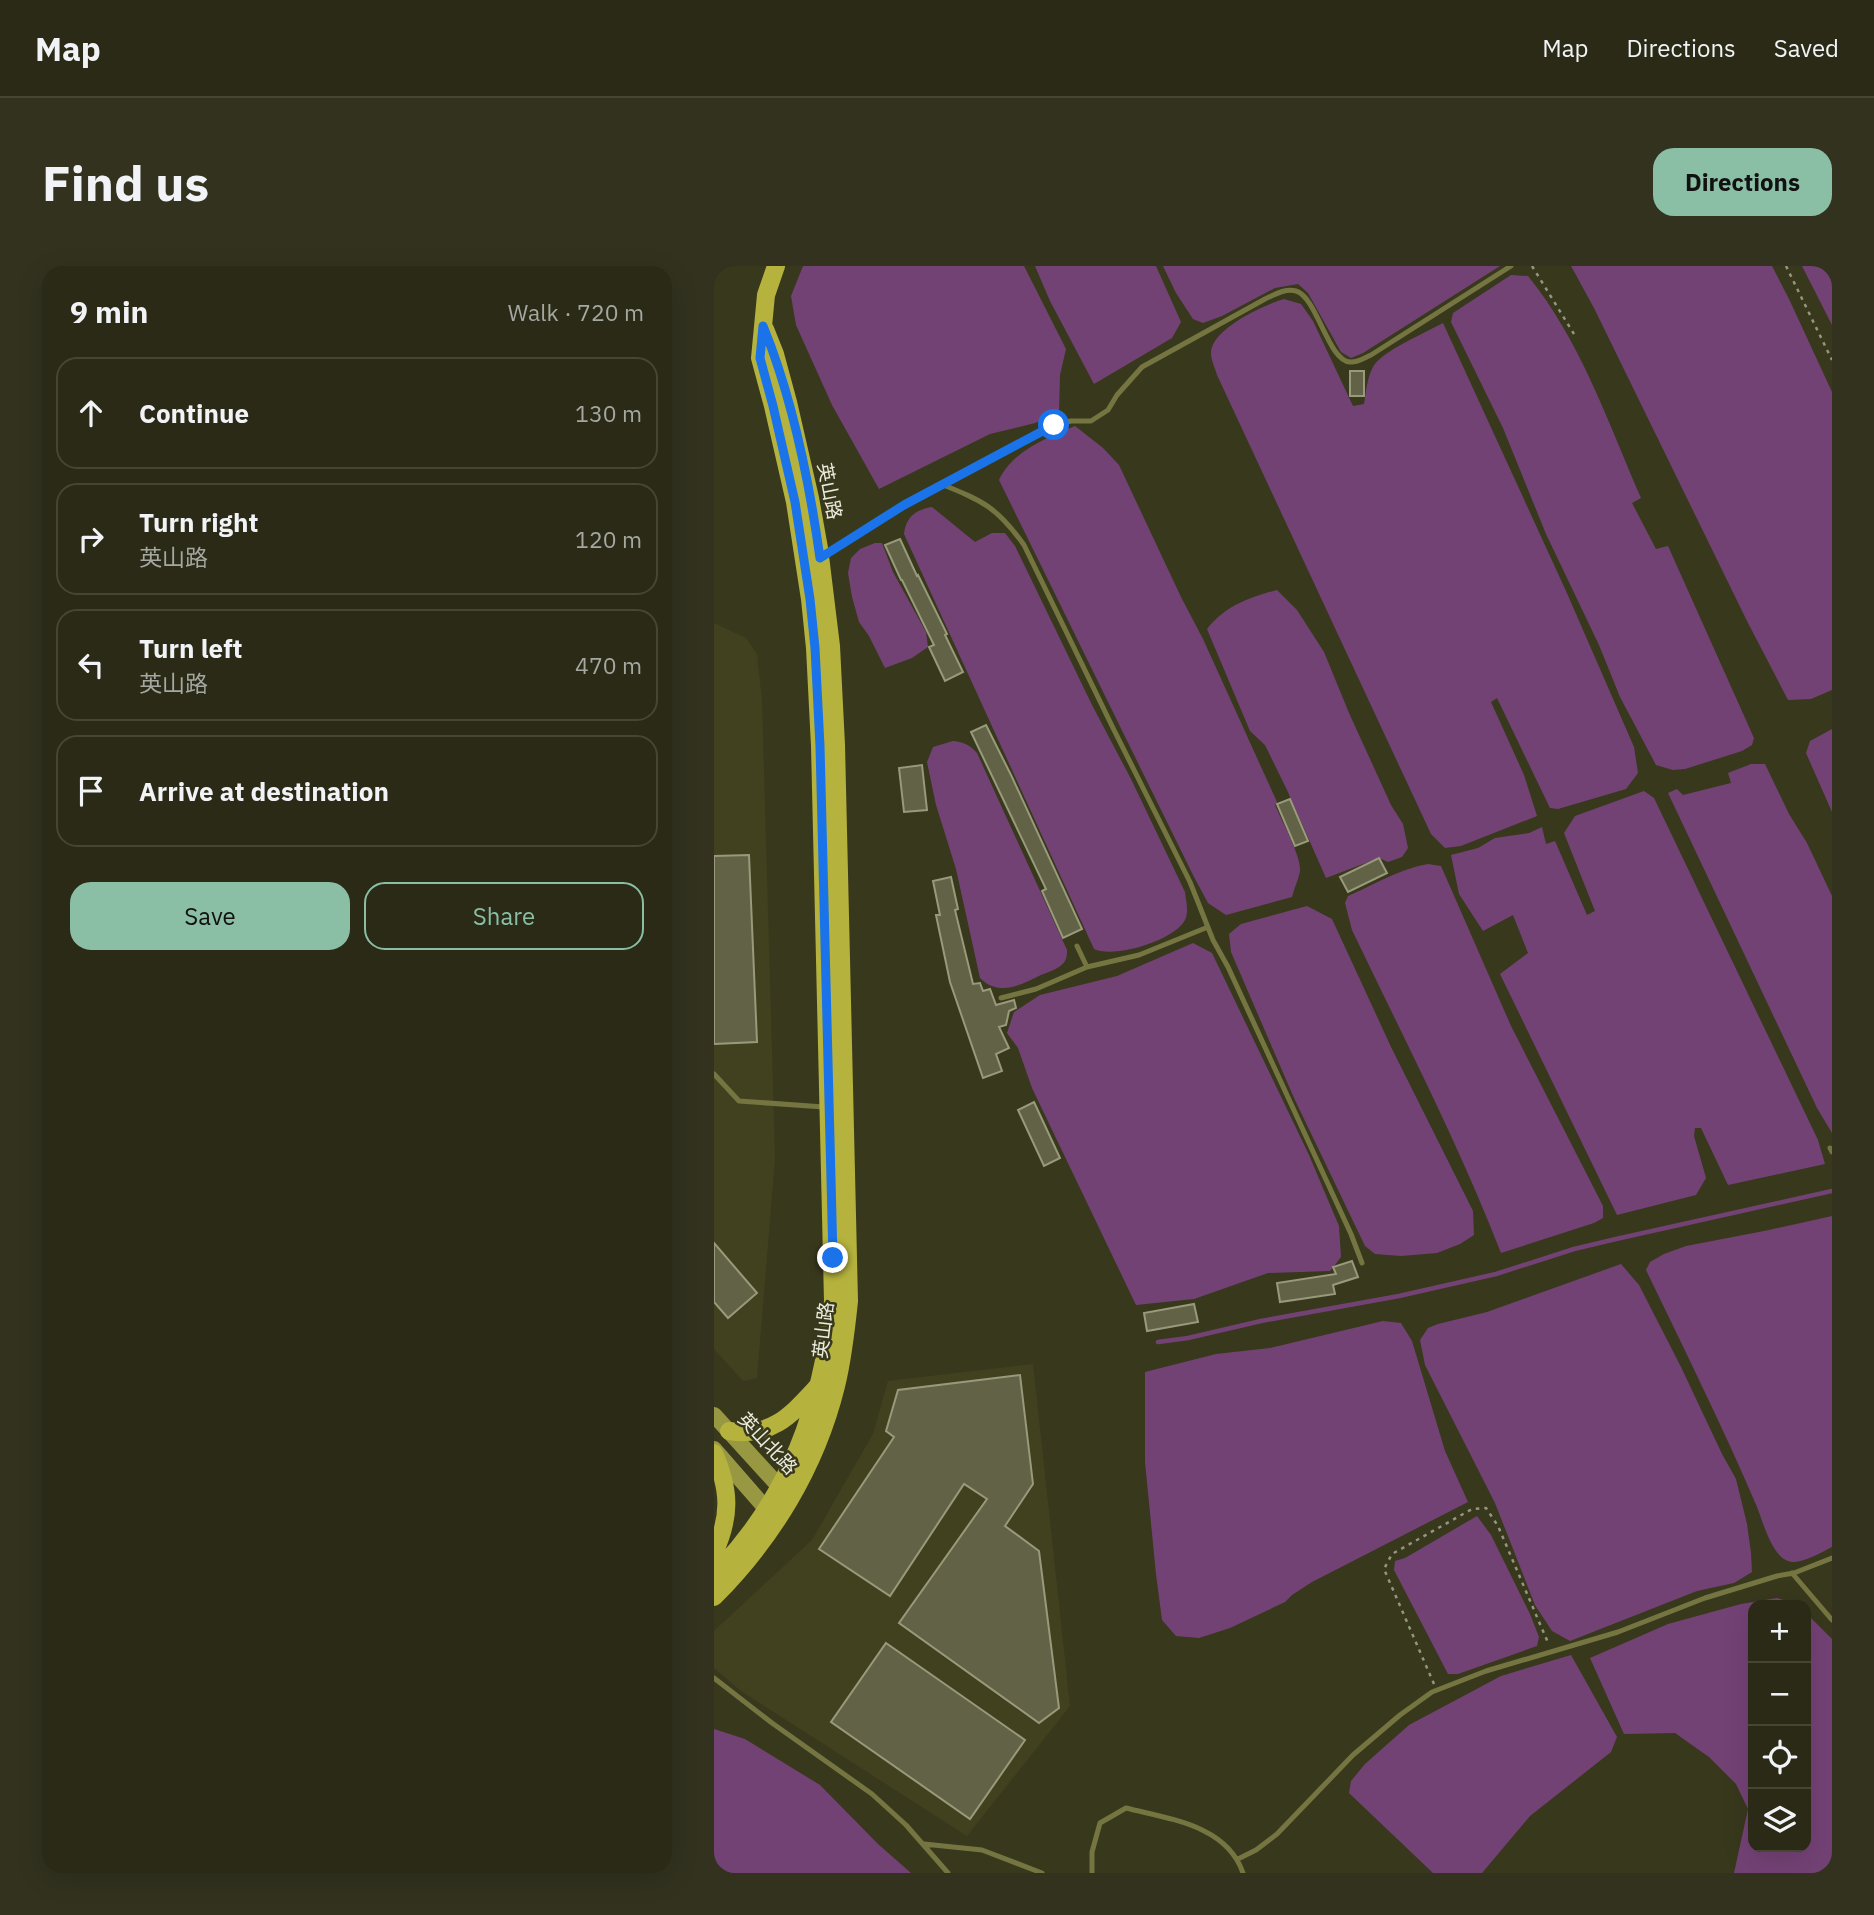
<!DOCTYPE html>
<meta charset="utf-8">
<style>
body{margin:0;font-family:"IBM Plex Sans","Noto Sans SC",sans-serif;background:#32321f;color:#f1f3f6}
.controls{position:absolute;right:21px;bottom:21px;display:grid;overflow:hidden;border-radius:14px;box-shadow:0 7px 28px #0002}
.controls button{width:63px;height:63px;display:grid;place-items:center;padding:0;border:0;border-bottom:2px solid #464635;background:#2a2a16;color:#f1f3f6;font:35px sans-serif}
.stop{position:absolute;width:21px;height:21px;margin:-16px;border:5px solid #1a73e8;border-radius:50%;background:#fff}
.stop.end{background:#1a73e8;border-color:#fff;box-shadow:0 2px 7px #0008}
.list{margin:0;padding:0;list-style:none}
h2{display:flex;justify-content:space-between;align-items:center;height:91px;margin:0;padding:0 28px;font-size:30px}
h2 small{font-size:23px;font-weight:400;color:#a5a7a1}
.list li{display:grid;grid-template-columns:46px 1fr auto;gap:21px;align-items:center;box-sizing:border-box;height:112px;margin:0 14px 14px;padding:0 14px;border:2px solid #464635;border-radius:21px}
.list b{display:block;font-size:26px;white-space:nowrap}
.list p{margin:0;font-size:23px;white-space:nowrap;color:#a5a7a1}
.list em{font-size:23px;font-style:normal;color:#a5a7a1}
.actions{display:flex;gap:14px;padding:21px 28px}
.actions a{flex:1;padding:16px 0;border:2px solid #8abfa5;border-radius:21px;text-align:center;font-size:24px;color:#8abfa5}
.actions .main{background:#8abfa5;color:#111}
.icon{flex:none;width:38px;height:38px;fill:none;stroke:currentColor;stroke-width:2;stroke-linecap:round;stroke-linejoin:round}
.map{position:relative;flex:none;width:1118px;height:1607px;overflow:hidden;border-radius:21px}
header{display:flex;align-items:center;gap:42px;box-sizing:border-box;height:98px;padding:0 35px;background:#2a2a16;border-bottom:2px solid #464635}
header strong{font-size:33px}
nav{display:flex;gap:38px;margin-inline-start:auto;font-size:24px}
.intro{display:flex;align-items:center;justify-content:space-between;box-sizing:border-box;height:168px;padding:0 42px}
h1{margin:0;font-size:49px}
.button{padding:18px 32px;border-radius:21px;background:#8abfa5;color:#111;font-size:24px;font-weight:700}
main{display:flex;gap:42px;padding:0 42px}
aside{flex:1;background:#2a2a16;border-radius:21px;box-shadow:0 7px 28px #0002}
.map>svg:first-child{display:block}
</style>
<header>
<strong>Map</strong>
<nav><a>Map</a><a>Directions</a><a>Saved</a></nav>
</header>
<div class="intro"><h1>Find us</h1><a class="button">Directions</a></div>
<main>
<aside>
<h2>9 min<small>Walk · 720 m</small></h2>
<ul class="list">
<li><svg class="icon" aria-label="ahead" viewBox="0 0 24 24"><path d="M12 20V5M6 11l6-6 6 6"/></svg><div><b>Continue</b></div><em>130 m</em></li>
<li><svg class="icon" aria-label="right" viewBox="0 0 24 24"><path d="M7 20v-9h11M14 6l5 5-5 5"/></svg><div><b>Turn right</b><p>英山路</p></div><em>120 m</em></li>
<li><svg class="icon" aria-label="left" viewBox="0 0 24 24"><path d="M17 20v-9H6M10 6l-5 5 5 5"/></svg><div><b>Turn left</b><p>英山路</p></div><em>470 m</em></li>
<li><svg class="icon" aria-label="arrive" viewBox="0 0 24 24"><path d="M6 21V4h12l-3 4 3 4H6"/></svg><div><b>Arrive at destination</b></div></li>
</ul>
<div class="actions"><a class="main">Save</a><a>Share</a></div>
</aside>
<div class="map">
<svg width="1118" height="1607" viewBox="0 0 1118 1607">
<rect width="100%" height="100%" fill="#38381d"/>
<path fill="#42411f" d="M0 357 32 372 43 388 48 435 61 892 43 1112 29 1115 0 1083Z
M319 1098 356 1440 253 1570 27 1425 0 1402V1365L98 1274 159 1168 174 1115Z"/>
<path fill="#734275" d="M89 0H310L352 83 346 109 345 147 321 157 276 168 165 223 118 139 82 59 77 30Z
M321 0H442L467 56 458 72 380 118 336 35Z
M449 0H786L649 87 637 92 627 86 594 27 584 18 561 22 508 50 489 57 479 53 462 27Z
M857 0H1058L1075 33 1118 126V424L1097 433 1074 434 1033 355 880 42Z
M1088 0H1118V59Z
M797 9 814 10C866 74 894 156 927 232L918 237 942 283 954 280 1040 472 1038 479 1028 485 971 503 959 504 942 499 906 431 885 379 832 268 789 162 737 56 739 47Z
M570 33 587 38 599 55 639 140 650 138C652 126 653 112 659 101 666 86 713 66 729 57L852 325 920 481 924 507 912 523 844 543 836 542 783 432 777 436 810 509 823 550 747 580 731 582 717 568 503 109C501 102 497 94 497 87 497 63 550 39 570 33Z
M361 160 389 182 405 199 467 331 489 373 563 536 561 539C567 553 587 590 586 604 586 609 580 623 578 631L512 649 494 637 480 611 285 214C298 185 333 172 361 160Z
M218 241 261 276 278 267H291L301 280 378 439 417 513 471 626C472 635 475 645 471 654 461 674 400 693 380 683L190 268C192 251 201 244 218 241Z
M161 277H168L179 306 212 366 214 381 198 392 171 402 155 370 145 356 138 331 134 307 137 292 146 283Z
M563 324 583 344 610 386 635 447 677 539 689 558 694 582 688 591 674 596 665 592 612 612 573 524 551 479 536 465 493 363C511 340 536 331 563 324Z
M1118 463V546L1092 487 1096 475Z
M239 475C250 476 256 479 263 487L353 684C353 687 353 692 351 695 347 702 335 706 327 709 307 719 285 731 266 712L242 603 222 539 213 496 219 481Z
M1037 498H1051L1075 548 1093 577 1118 630V867L1103 842 954 527 963 523 969 529 1017 517 1014 507Z
M930 525 940 532 1104 874 1111 898 1014 919 987 862H981L980 870 992 912 982 929 903 949 786 708 814 687 799 649 769 665 745 628 737 589 764 582 781 572 815 567 828 561 832 578 841 575 873 649 881 645 850 567 861 550Z
M714 598 727 600 797 760 889 940V952L880 957 787 987C744 876 689 771 638 664L631 637 634 630C661 618 685 603 714 598Z
M593 640 618 653 678 783 759 945 760 969 746 978 723 987 687 990 661 988 651 980 580 832 517 686 515 668 527 658Z
M479 677 498 687 595 889 625 960 627 991 616 1005 554 1007 480 1033 422 1039 318 822 304 782 293 767 300 746 326 729 403 710Z
M1118 950V1281C1108 1286 1084 1300 1074 1295 1058 1290 1049 1256 1043 1241 1009 1161 970 1083 932 1004L936 996 950 988 972 980 1050 965Z
M907 998 925 1019 967 1101 1008 1188 1022 1213 1033 1258 1037 1287 1038 1306 1020 1317 983 1325 856 1375 838 1365 821 1339 781 1237 711 1099 706 1074 714 1062 724 1058 773 1046Z
M669 1055 687 1057 698 1075 731 1185 754 1236 598 1316 578 1329 571 1336 516 1362 485 1372 462 1370 448 1354 442 1308 431 1196V1106L502 1088 556 1082Z
M763 1250 777 1269 816 1348 825 1371 823 1380 744 1408H734L680 1304 681 1295 691 1292Z
M1063 1332 1085 1339H1039V1581H1092V1347L1118 1373V1607H1020L1034 1543 1022 1518 995 1491 961 1467 910 1468 876 1392 954 1358 1027 1338Z
M857 1389 903 1471 897 1486 816 1550 768 1607H719L635 1527 637 1515 651 1498 695 1459 787 1410Z
M0 1463 31 1473 106 1519 164 1578 197 1607H0Z"/>
<g fill="none" stroke-linecap="round" stroke-linejoin="round">
<path stroke="#734275" stroke-width="4.5" d="M444 1076 474 1072 547 1055 685 1030 782 1008 860 983 902 973 1118 925"/>
</g>
<path fill="#626246" stroke="#99997b" stroke-width="2" d="M636 105H650V130H636Z
M186 273 203 310 204 309 233 368 231 369 249 406 231 415 215 381 220 379 188 314H187L171 279Z
M272 459 298 511 368 663 349 672 328 625 332 623 257 466Z
M208 499 213 544 190 546 185 502Z
M576 533 594 575 581 580 563 538Z
M35 589 43 776 0 778V590Z
M665 592 673 607 634 626 626 611Z
M237 611 244 643 241 644 259 718 266 717 269 725 276 723 282 739 300 734 302 742 295 745 292 759 285 761 295 782 282 788 288 805 269 812 236 716 222 649H226L219 615Z
M320 836 346 892 330 900 304 844Z
M0 977 43 1027 14 1052 0 1036Z
M638 995 644 1011 619 1019 621 1028 566 1036 563 1017 622 1008 619 1001Z
M480 1038 484 1056 433 1065 430 1047Z
M306 1109 319 1218 291 1260 325 1285 345 1442 325 1457 185 1357 273 1233 250 1218 176 1330 105 1283 180 1171 172 1165 184 1124Z
M172 1377 311 1474 256 1553 117 1456Z"/>
<g fill="none" stroke-linecap="round" stroke-linejoin="round">
<path stroke="#959681" stroke-width="2.5" stroke-dasharray="3.5 5" stroke-linecap="butt" d="M818 0 860 68
M1072 0 1118 94
M720 1418 670 1303 678 1288 758 1243 772 1242 784 1260 835 1379"/>
<path stroke="#757542" stroke-width="5" d="M227 218C269 235 283 241 310 279L399 462 476 616 499 674 514 701 637 968 648 997
M109 290 189 239 340 159 357 155H377L394 144 403 129 428 101 551 33C560 29 571 22 582 25 603 31 614 95 636 96 643 97 650 92 657 89L797 0
M363 680 373 701
M287 732 322 723 373 701 425 689 494 661
M0 808 25 835 110 841
M1116 882 1118 886
M1078 1307 1118 1354
M0 1412 58 1457 158 1528 192 1559 234 1607
M210 1578 268 1584 328 1607
M524 1593 542 1584 563 1568 639 1489 686 1449 718 1426 772 1405 904 1366 991 1332 1063 1310 1080 1307 1118 1292
M378 1607V1586L386 1557 412 1542C455 1553 513 1559 529 1607"/>
<path stroke="#999842" stroke-width="16" d="M0 1149 73 1229
M0 1183 61 1253"/>
<path stroke="#b5b23e" stroke-width="18" d="M15 1165C58 1172 77 1149 104 1120
M0 1187C16 1224 17 1250 0 1287
M0 1309C76 1232 108 1140 119 1035L106 480 101 382 96 333 81 236 59 140 46 92 52 29 62 0
M0 1331C58 1273 102 1201 122 1120 129 1092 132 1064 135 1035L122 479 117 380 105 282 96 232 74 136 61 88 51 63"/>
</g>
<g fill="none" stroke-linecap="round" stroke-linejoin="round">
<path stroke="#1a73e8" stroke-width="9" d="M119 992 106 480 101 382 96 333 81 236 59 140 46 92 49 60C79 133 95 214 106 292L190 239 340 159"/>
</g>
<g text-anchor="middle" stroke-width="5" stroke-linejoin="round" paint-order="stroke">
<g font-size="19" fill="#ebecdc" stroke="#38381d">
<text transform="translate(116 225) rotate(79)" y="7">英山路</text>
<text transform="translate(109 1064) rotate(-83)" y="7">英山路</text>
<text transform="translate(54 1177) rotate(47)" y="7">英山北路</text>
</g>
</g>
</svg>
<div class="controls">
<button>+</button>
<button>−</button>
<button><svg class="icon" aria-label="locate" viewBox="0 0 24 24"><circle cx="12" cy="12" r="6"/><path d="M12 2v4M12 18v4M2 12h4M18 12h4"/></svg></button>
<button><svg class="icon" aria-label="layers" viewBox="0 0 24 24"><path d="M12 4l9 5-9 5-9-5zM3 14l9 5 9-5"/></svg></button>
</div>
<div class="stop" style="left:340px;top:159px"></div>
<div class="stop end" style="left:119px;top:992px"></div>
</div>
</main>
